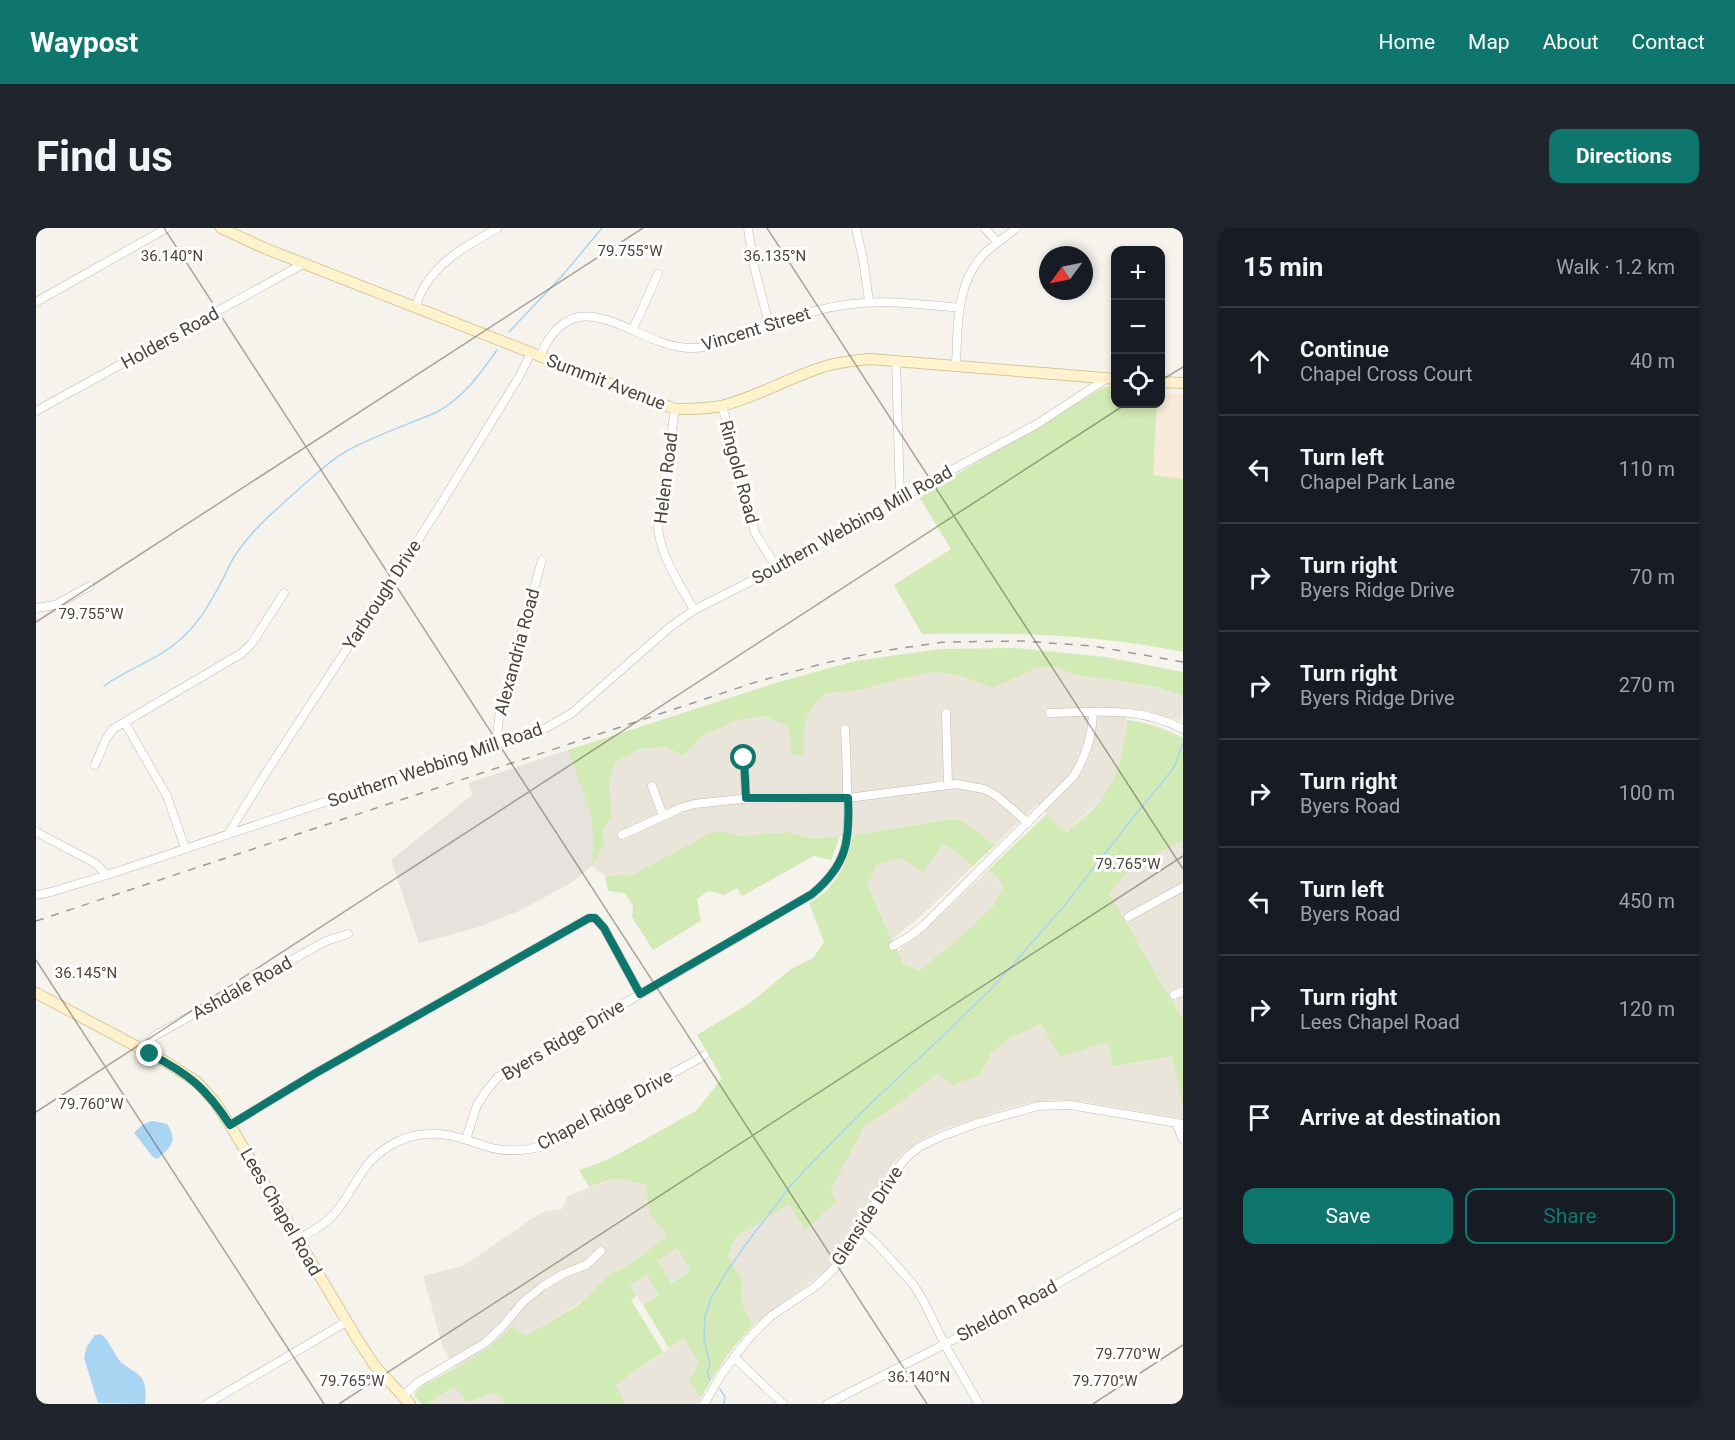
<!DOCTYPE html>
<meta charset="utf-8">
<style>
body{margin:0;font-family:Roboto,sans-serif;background:#20242c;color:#f1f3f6}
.controls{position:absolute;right:18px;top:18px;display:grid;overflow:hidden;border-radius:12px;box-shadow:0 3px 9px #0003}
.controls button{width:54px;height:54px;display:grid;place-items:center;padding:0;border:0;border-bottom:2px solid #363941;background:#171b24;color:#f1f3f6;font:30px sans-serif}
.compass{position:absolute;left:1003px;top:18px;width:54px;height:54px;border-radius:50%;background:#171b24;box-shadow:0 3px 9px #0003;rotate:237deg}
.stop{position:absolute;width:18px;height:18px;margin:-14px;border:4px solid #0f766e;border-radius:50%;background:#fff}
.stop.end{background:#0f766e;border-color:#fff;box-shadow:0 2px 6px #0008}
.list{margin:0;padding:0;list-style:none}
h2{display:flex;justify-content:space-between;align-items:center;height:78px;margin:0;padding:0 24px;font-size:26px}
h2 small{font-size:20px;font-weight:400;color:#9ea1a6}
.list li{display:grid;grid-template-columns:39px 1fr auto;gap:18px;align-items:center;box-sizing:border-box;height:108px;padding:0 24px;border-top:2px solid #363941}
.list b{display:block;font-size:22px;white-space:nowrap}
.list p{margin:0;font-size:20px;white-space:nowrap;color:#9ea1a6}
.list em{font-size:20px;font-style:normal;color:#9ea1a6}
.actions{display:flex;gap:12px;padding:18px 24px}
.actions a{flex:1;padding:14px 0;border:2px solid #0f766e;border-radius:12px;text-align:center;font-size:21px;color:#0f766e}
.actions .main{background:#0f766e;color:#fff}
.icon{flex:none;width:33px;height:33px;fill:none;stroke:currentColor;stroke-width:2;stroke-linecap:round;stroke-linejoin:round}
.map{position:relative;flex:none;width:1147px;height:1176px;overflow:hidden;border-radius:12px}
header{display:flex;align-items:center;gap:36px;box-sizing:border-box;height:84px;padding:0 30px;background:#0f766e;color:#fff}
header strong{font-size:28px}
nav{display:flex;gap:33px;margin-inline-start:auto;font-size:21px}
.intro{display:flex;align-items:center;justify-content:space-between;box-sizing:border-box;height:144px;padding:0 36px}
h1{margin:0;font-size:42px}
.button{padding:15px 27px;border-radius:12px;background:#0f766e;color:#fff;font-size:21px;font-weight:700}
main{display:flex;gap:36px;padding:0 36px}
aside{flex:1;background:#171b24;border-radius:12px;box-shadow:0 3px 9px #0003}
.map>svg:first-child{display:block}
</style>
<header>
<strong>Waypost</strong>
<nav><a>Home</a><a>Map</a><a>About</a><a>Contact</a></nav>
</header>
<div class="intro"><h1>Find us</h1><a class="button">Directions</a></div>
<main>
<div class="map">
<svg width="1147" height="1176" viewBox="0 0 1147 1176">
<rect width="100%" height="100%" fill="#f6f3ec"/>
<path fill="#eae5da" d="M1019 439 1036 446 1122 459 1147 468V482L1144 493 1124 486 1091 479 1089 515 1077 552 1066 571 1029 605 1001 576 959 617 926 593 915 591 817 607 775 611 753 604 702 608 686 603 674 605 598 646 569 648 556 638 569 615 566 604 571 595 576 590 573 555 580 534 603 521 631 519 647 528 666 508 702 492 728 488 753 498 756 527 768 525 767 501 774 481 788 466 824 462 872 449 899 444 922 447 957 460 1001 440Z
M1147 613V792L1073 665 1101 635Z
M907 616 921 624 936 639 885 688 856 711 832 657 840 637Z
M953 641 967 658 958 677 925 708 884 742 867 736 861 724 898 694Z
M1005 796 1071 814 1077 838 1136 828 1147 880V891L1049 874 1023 872 1000 874 983 877 904 902 887 911 869 923 857 935 804 1027 791 1042 717 1098 705 1073 706 1053 692 1027 700 1009 753 976 769 1001 795 962 829 897 856 881 902 845 944 847 955 825 974 810Z
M579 950 610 957 613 985 632 1007 602 1031 571 1049 541 1077 489 1108 476 1098 461 1113 441 1128 420 1140 407 1120 387 1048 427 1038 506 984 526 981 532 968Z
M641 1020 655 1042 634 1055 620 1033Z
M611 1046 623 1067 607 1077 594 1057Z
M648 1111 663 1134 654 1153 665 1170 661 1176H590L578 1157Z
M419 1159 457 1165 467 1171V1176H390Z"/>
<path fill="#f7ead8" d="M1125 164 1147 166V251L1117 248 1121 176H1124Z"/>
<path fill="#e6e2dd" d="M532 522 555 587 557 613 556 638 535 655 483 683 440 700 383 715 355 632 436 567 433 555Z"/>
<path fill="#d2eab5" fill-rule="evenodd" d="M1075 158 1079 159 1080 176H1121L1117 247 1147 251V424C1061 406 974 404 886 406L858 357 915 321 883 269 1066 160Z
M979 420 1070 429 1147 444V468L1122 459 1036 446 1019 439 1001 440 957 460 922 447 899 444 872 449 824 462 788 466C767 489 767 496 768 526L756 527 752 498 728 488 702 492 666 508 647 528 631 519 603 521 580 534 573 555 576 591 571 595 566 604 569 615 556 638 557 613 555 587 532 522 743 454 819 433 904 421Z
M1091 492C1111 494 1130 501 1147 510V613L1101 635 1073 665 1147 792V880L1136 828 1077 838 1071 814 1024 829 1005 796 974 810 955 825 944 847 916 857 902 845 856 881 829 897 795 962 800 974 769 1002 753 976 700 1009 692 1027 706 1053 705 1073 717 1098C695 1119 680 1143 665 1170L653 1153 663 1134 648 1111 633 1120 607 1077 623 1067 611 1047 594 1057 601 1068 595 1072 627 1124 579 1157 590 1176H467V1171L457 1165 432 1174 418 1159 390 1176H386L378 1168C381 1159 391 1155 399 1151 429 1135 452 1123 476 1098L489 1108 541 1078 571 1049 602 1031 631 1007 613 985 610 957 579 950 553 959 543 942 573 931 660 883 686 850 661 807 714 775 755 741 777 730 788 714 773 675C799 662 812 634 817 607L915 591 926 593 959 617 936 639 921 624 907 616 888 644 864 630 840 637 832 658 867 736 884 742 925 708 958 677 967 658 953 641 1011 586 1030 605C1041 594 1059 582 1067 569 1082 547 1089 519 1091 492ZM641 1020 655 1042 635 1055 621 1033Z
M686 603 702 608 753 604 775 611 804 608 795 632 778 628 706 668 701 660 688 667 673 663 661 671 665 693 617 722 596 689 597 678 589 665 572 663 569 648 598 646 674 605Z"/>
<path fill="#a9d4f2" d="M117 893 131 896C143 913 134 920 121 931L116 928 99 906V904C103 899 110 894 117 893Z
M65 1106C75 1114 76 1124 84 1133 90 1140 103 1144 107 1152 110 1159 110 1168 109 1176L62 1175 48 1130 51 1118 59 1107Z"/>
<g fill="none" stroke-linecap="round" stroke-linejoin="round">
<path stroke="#a9d4f2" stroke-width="1.5" d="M473 104 526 48 566 0
M68 458C94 439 125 431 149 407 166 391 178 368 189 347 193 338 196 331 202 323 221 296 249 274 273 252 285 242 295 232 309 224 337 208 371 197 401 184 428 169 444 146 461 122
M674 1152 671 1144 674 1137 668 1111 669 1088 675 1070 690 1045 710 1016 756 956 769 942 835 875 908 807 957 759 1028 678 1099 587 1130 550 1139 537 1147 515
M684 1161 689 1169 688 1176"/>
<defs>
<path id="minor" d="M712 0 718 38 733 96
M820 0 827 31 833 73
M949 0 961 14
M0 74 131 0
M380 79C390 39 429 18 462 0
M597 101 622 46
M504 128C540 45 598 118 653 120 680 121 706 106 731 97 748 91 766 86 783 82 832 69 875 75 924 80
M860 133 864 270
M920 137C922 99 919 56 948 26 958 16 970 9 980 0
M686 177 719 305 741 340
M639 181 622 300C625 330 644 356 658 382
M0 183 267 36
M0 380 19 377 54 358
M910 485 912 557
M1014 485C1062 484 1103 478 1147 501
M89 495 131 568 149 620
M460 517 464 482 506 332
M708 530 710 570
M59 537 70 511 77 501 206 425 216 415 248 365
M616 558 627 588
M0 604 59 635 71 647
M192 606 233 540 395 292 483 149 495 125
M586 607 645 580 658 576 705 571 812 570 920 556 948 561 961 568 992 595
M0 667 15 664 71 647 510 500 536 485 634 399 658 382 741 340 864 270 1001 196 1070 151
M1092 689 1147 659
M857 718 874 708 888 697 1037 549C1050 528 1056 509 1057 484
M1138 767 1147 763
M105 821 120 807 290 713 312 706
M1140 896 1147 911
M194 897 278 846 553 690H559L568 700 604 766
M430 911 441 877 451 862 462 849 776 666C815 634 813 608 811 561 811 541 810 521 809 501
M825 1002 839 1014 877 1056 887 1072 909 1117 943 1176
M261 1012C272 1005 286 999 295 989 311 974 318 953 332 936 344 922 363 910 382 907 410 903 424 910 449 918 469 925 488 923 508 918L669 827
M698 1129 747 1176
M366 1169 381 1155 449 1115 466 1099 487 1074 507 1058 527 1046 550 1037 565 1023
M171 1176 310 1094
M668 1176 687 1144 712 1111 735 1088 780 1058 806 1033 855 948 871 929 883 919 906 908 942 895 1002 878 1034 877 1147 896
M791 1176 972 1084 1147 984"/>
<path id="secondary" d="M185 0 228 20 639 181C655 181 670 181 685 178 719 170 750 151 784 140 800 134 816 133 834 131L1080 151
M1124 154 1147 155
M0 765 130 834 161 854 179 874 194 897 320 1109 339 1138 374 1176"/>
</defs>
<use href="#minor" stroke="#c2bbae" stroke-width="9"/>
<use href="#secondary" stroke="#d6c79b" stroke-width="12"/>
<use href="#minor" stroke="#fff" stroke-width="8"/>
<use href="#secondary" stroke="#fff3cd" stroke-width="10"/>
<path stroke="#9a9a9a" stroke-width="1.5" stroke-dasharray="8 8" stroke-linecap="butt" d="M0 693 720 454 789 435 846 423 908 414 986 413 1057 418 1147 434"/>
</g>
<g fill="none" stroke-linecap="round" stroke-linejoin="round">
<path stroke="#0f766e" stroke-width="8" d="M114 826C153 846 170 860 194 897L278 846 553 690H559L568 700 604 766 776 666C811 637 814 613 812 570H710L708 530"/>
</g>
<path fill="none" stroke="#4b4439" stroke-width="1.5" stroke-opacity="0.45" d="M128 0 891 1176M731 0 1147 641M1124 153 1147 139M0 394 607 0M0 732 288 1176M0 884 1090 176M303 1176 1147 628M1057 1176 1147 1117"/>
<g text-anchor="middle" stroke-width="6" stroke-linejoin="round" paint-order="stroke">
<g font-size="18" fill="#4b4439" stroke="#fff">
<text transform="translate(720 101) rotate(-17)" y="6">Vincent Street</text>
<text transform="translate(134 110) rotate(-29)" y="6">Holders Road</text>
<text transform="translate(570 154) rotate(21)" y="6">Summit Avenue</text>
<text transform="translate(703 244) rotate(75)" y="6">Ringold Road</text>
<text transform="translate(630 250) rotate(-83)" y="6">Helen Road</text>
<text transform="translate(816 297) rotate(-29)" y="6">Southern Webbing Mill Road</text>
<text transform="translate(346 367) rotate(-57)" y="6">Yarbrough Drive</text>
<text transform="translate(481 424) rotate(-75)" y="6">Alexandria Road</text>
<text transform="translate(399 537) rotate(-19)" y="6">Southern Webbing Mill Road</text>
<text transform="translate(206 760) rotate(-29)" y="6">Ashdale Road</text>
<text transform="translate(527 812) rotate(-31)" y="6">Byers Ridge Drive</text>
<text transform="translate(569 882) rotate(-28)" y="6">Chapel Ridge Drive</text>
<text transform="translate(245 984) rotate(60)" y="6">Lees Chapel Road</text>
<text transform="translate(831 988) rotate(-57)" y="6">Glenside Drive</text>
<text transform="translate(971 1083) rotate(-28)" y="6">Sheldon Road</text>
</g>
</g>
<g font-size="15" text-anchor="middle" fill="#4b4439" stroke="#fff" stroke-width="6" stroke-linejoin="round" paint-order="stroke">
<text x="594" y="28">79.755°W</text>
<text x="136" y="33">36.140°N</text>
<text x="739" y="33">36.135°N</text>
<text x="55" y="391">79.755°W</text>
<text x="1092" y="641">79.765°W</text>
<text x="50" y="750">36.145°N</text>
<text x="55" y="881">79.760°W</text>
<text x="1092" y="1131">79.770°W</text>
<text x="883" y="1154">36.140°N</text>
<text x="316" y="1158">79.765°W</text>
<text x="1069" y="1158">79.770°W</text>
</g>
</svg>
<div class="controls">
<button>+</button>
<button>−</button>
<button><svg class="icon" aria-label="locate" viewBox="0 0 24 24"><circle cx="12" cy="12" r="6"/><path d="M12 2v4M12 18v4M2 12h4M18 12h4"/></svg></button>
</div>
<svg class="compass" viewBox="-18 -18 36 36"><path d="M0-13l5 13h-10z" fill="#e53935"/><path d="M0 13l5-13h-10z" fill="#9ea1a6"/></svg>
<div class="stop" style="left:708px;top:530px"></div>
<div class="stop end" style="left:114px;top:826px"></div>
</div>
<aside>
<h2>15 min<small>Walk · 1.2 km</small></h2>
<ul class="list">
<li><svg class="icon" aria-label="ahead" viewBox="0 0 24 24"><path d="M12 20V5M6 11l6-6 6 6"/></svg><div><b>Continue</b><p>Chapel Cross Court</p></div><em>40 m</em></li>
<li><svg class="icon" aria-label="left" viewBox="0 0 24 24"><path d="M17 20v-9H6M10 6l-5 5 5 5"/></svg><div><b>Turn left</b><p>Chapel Park Lane</p></div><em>110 m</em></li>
<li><svg class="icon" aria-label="right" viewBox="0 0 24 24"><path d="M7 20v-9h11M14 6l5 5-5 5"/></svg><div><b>Turn right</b><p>Byers Ridge Drive</p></div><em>70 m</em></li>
<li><svg class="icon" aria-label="right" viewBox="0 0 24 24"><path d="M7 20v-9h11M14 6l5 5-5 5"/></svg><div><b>Turn right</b><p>Byers Ridge Drive</p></div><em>270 m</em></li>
<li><svg class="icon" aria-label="right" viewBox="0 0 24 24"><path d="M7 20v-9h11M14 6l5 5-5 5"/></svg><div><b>Turn right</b><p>Byers Road</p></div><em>100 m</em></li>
<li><svg class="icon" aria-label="left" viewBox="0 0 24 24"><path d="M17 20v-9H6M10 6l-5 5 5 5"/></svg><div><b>Turn left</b><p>Byers Road</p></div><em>450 m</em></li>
<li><svg class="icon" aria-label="right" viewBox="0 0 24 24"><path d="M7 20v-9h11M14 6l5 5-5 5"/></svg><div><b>Turn right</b><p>Lees Chapel Road</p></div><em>120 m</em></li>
<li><svg class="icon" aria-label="arrive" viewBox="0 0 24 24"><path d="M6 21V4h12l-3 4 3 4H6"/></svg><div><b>Arrive at destination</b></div></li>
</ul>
<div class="actions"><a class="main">Save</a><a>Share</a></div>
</aside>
</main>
